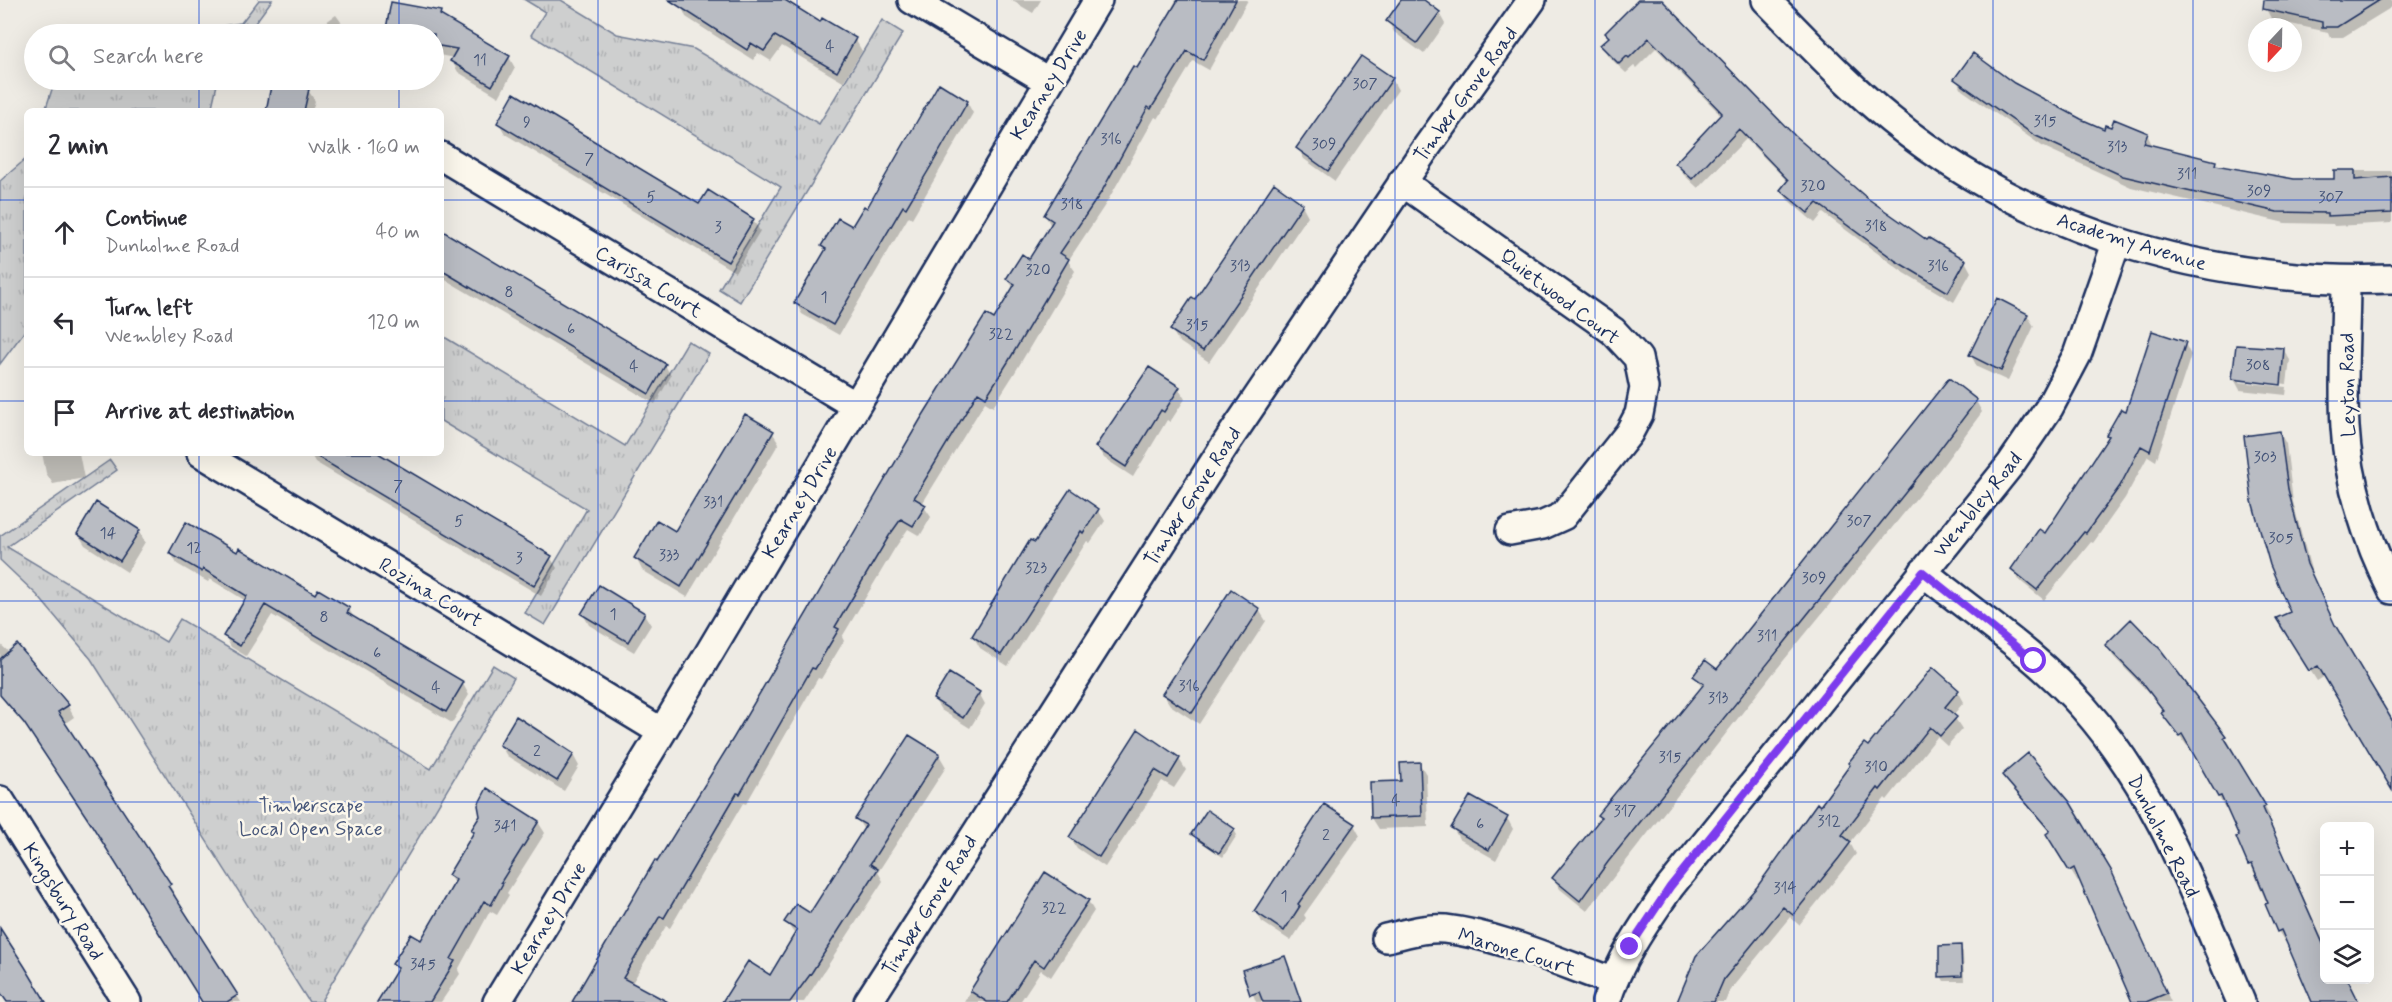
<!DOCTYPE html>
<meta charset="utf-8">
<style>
body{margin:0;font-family:Mynerve,sans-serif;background:#f2f2f3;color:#2b2b33}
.controls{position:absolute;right:18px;bottom:18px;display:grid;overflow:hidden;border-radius:9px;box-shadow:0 6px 24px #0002}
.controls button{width:54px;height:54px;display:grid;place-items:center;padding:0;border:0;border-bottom:2px solid #e1e1e2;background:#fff;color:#2b2b33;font:30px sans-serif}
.compass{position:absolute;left:2248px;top:18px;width:54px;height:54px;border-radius:50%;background:#fff;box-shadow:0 6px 24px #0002;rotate:202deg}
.stop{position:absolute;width:18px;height:18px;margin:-14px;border:4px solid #7c3aed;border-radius:50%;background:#fff}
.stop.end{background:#7c3aed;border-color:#fff;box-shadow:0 2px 6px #0008}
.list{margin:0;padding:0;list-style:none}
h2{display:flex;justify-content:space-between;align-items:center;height:78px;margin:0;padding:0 24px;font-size:26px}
h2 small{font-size:20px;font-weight:400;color:#7c7c81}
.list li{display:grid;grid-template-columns:39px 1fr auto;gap:18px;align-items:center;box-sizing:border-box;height:90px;padding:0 24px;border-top:2px solid #e1e1e2}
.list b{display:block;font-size:22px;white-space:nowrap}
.list p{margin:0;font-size:20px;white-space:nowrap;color:#7c7c81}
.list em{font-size:20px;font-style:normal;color:#7c7c81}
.icon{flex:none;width:33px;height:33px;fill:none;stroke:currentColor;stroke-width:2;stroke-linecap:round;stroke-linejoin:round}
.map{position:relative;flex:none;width:2392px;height:1002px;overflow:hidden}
.search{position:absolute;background:#fff;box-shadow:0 6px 24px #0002;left:24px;top:24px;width:420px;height:66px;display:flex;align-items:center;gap:15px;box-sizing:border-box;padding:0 21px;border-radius:33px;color:#7c7c81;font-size:22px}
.panel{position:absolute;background:#fff;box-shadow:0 6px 24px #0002;left:24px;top:108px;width:420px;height:348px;border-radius:9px}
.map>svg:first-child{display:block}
</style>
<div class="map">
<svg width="2392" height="1002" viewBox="0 0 2392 1002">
<defs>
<pattern id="grass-tufts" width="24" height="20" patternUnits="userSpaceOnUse" patternTransform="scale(1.5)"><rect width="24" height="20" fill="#cecfcf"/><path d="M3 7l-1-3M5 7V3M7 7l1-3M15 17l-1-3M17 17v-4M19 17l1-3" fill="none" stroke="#b0b2b4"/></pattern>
</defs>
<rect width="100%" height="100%" fill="#eeebe4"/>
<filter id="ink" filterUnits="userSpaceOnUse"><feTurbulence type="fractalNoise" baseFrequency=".0167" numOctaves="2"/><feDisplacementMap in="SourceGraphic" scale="12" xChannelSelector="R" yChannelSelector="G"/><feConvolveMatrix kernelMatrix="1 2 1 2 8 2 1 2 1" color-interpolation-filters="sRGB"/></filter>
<g filter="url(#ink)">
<path fill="url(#grass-tufts)" stroke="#747f96" stroke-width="1.5" d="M259 0H272L247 34H172L241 23Z
M525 0H561L617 34 694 49 819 124 882 20 903 33 740 302 719 289 781 187 531 35 545 12Z
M55 80H218L211 111H45Z
M27 158V328L0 364V181Z
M441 335 625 446 688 341 709 354 545 625 525 613 587 509 441 421Z
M110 460 117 470 7 547 166 642 180 619 431 769 493 665 514 678 322 999 323 1002H309L91 659 37 595 0 560V536Z"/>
<path fill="#0003" d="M679 0H782L821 24 823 20 855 39 862 51 843 82 782 46 771 61 758 53 753 60 686 17Z
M1011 0H1041L1033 13Z
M1176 0H1248L1209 70 1193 61 1158 119 1155 117 1107 202 1068 261 1075 271 1014 374 993 407 985 402 922 504 931 517 920 536 908 529 895 548 842 637 844 641 821 679 818 678 746 804 743 803 670 928 666 926 632 983 638 1002H572L995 321 1014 289 1008 279 1030 261 1051 226 1045 215 1137 70 1171 14 1170 12Z
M1403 0H1421L1439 13 1445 24 1424 54 1394 32 1388 21Z
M1640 0H1659L1794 137 1866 200 1928 243 1965 261 1971 272 1954 302 1903 272 1823 213 1815 223 1788 200 1782 190 1788 182 1746 139 1698 188 1683 174 1677 163 1722 116 1656 48 1636 68 1634 66 1626 73 1608 56 1602 45Z
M2268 0H2392V7L2343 37H2330L2328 32 2272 20 2266 9Z
M392 3 440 13 442 18 509 57 515 68 499 97 458 72 452 61 454 58 434 54V34H386Z
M336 15 350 34H309Z
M1392 79 1398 90 1335 181 1304 159 1298 148Z
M1956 79 2013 84 2080 121 2105 131 2147 134 2153 147 2215 163 2217 167 2294 180H2336V171H2392V223L2334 226 2333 224 2285 223 2131 187 2042 146 1962 90Z
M308 90 315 101 312 111H267Z
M967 102 973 113 912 218 909 216 839 335 802 314 796 303 826 252 823 246 853 228Z
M499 123 700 207 753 220 760 231 735 272 505 134Z
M1302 205 1308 216 1209 362 1178 341 1172 330 1196 301Z
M441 245 665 365 671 376 655 404 446 280 441 290Z
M2027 315 2034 326 2008 381 1977 367 1971 355Z
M2185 344 2191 355 2156 461 2148 456 2125 498 2093 543 2091 542 2044 600 2019 580 2013 569 2045 535 2110 438 2108 435Z
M2283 349 2290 360 2287 384 2239 379V382L2287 387 2286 395 2240 390 2234 379Z
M1178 388 1185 399 1170 422 1167 420 1133 477 1104 458 1097 447Z
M1976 401 1982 412 1940 469 1771 676 1587 911 1560 889 1553 878 1601 820 1599 815 1702 688 1695 676 1717 671Z
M772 432 779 443 687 597 642 570 636 558 676 534Z
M2280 433 2286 444 2293 502 2313 577 2340 636 2392 724V788L2325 676 2317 681 2284 629 2292 613Z
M42 453H79L84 478 53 484 46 473Z
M310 453H375L550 557 557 568 541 596 315 462Z
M1098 510 1105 521 1090 543 1087 541 1008 666 980 648 973 636 1035 544Z
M139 531 145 542 127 572 85 545 78 534Z
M171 553 237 554 316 596 349 609 355 620 463 684 469 695 452 723 272 615 246 656 231 647 225 636 246 601 210 579 208 582 177 564Z
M1231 591 1259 610 1266 621 1199 724 1170 705 1163 694Z
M583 614H644L651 625 634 652 589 625Z
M0 644 68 706 74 717 64 724 169 885 176 896 173 897 241 1002H203L156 929 149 918 151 916 32 734 0 696Z
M2107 645 2225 736 2271 818 2268 819 2324 943V980H2348L2359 1002H2313L2287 941 2285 942 2278 931 2227 806 2225 808 2211 784 2189 744 2187 746 2152 696 2113 656Z
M1958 691 1964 702 1953 715 1962 729 1947 746 1937 737 1887 800 1885 798 1850 843 1856 854 1799 925 1790 917 1730 990 1725 1002H1677L1698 957 1758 888 1868 748Z
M979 693 985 704 970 728 941 710 934 699Z
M1138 732 1179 759 1186 770 1174 788 1162 781 1105 867 1077 848 1070 837Z
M910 737 939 755 946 767 878 872 883 881 804 1002H727L770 978 796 936 786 922 811 915 864 830 857 819Z
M500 745 573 755 579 766 564 791 507 756Z
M1419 763 1426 774 1428 827 1379 829 1372 818Z
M2004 775 2110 870 2171 1002H2134L2081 879 2077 881 2048 834 2050 833Z
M1507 818 1513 829 1496 860 1459 839 1453 828Z
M538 822 545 833 507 893 509 895 497 915 490 911 458 970 460 974 441 1002H379L398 971 394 964 422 942 455 885 449 875Z
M1354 825 1360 836 1304 915 1306 918 1291 941 1262 922 1256 911Z
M1234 830 1237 835 1223 857 1196 839 1193 834Z
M1046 874 1088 901 1094 911 1051 977 1041 970 1020 1002H964Z
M1960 947 1963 952 1964 981H1944L1941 976Z
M1285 958 1302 1002H1256L1244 971Z"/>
<path fill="#b9bcc3" stroke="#1b2f5e" stroke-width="1.5" d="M669 0H785L820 22 822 18 856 38 837 72 775 36 764 51 751 43 747 50Z
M1178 0H1236L1203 60 1187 51 1151 109 1148 107 1102 191 1060 253 1069 259 1008 362 986 397 978 392 914 498 926 505 913 526 901 519 889 536 835 627 839 629 815 669 812 668 740 794 737 793 664 918 660 916 623 978 668 1002H572L655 860 657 862 734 737 920 420 986 314 994 319 1015 284 1006 279 1022 254 1029 259 1053 221 1044 215 1133 66 1137 68Z
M1401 0H1424L1440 12 1417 43 1386 21Z
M1638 0H1662L1795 136 1867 198 1927 240 1929 238 1966 260 1948 292 1896 261 1817 203 1808 213 1780 190 1788 180 1739 129 1692 179 1675 163 1722 113 1649 38 1629 58 1627 56 1619 64 1600 45 1609 37 1605 33Z
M2264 0H2380L2337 27H2322V22L2263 9Z
M391 2 441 11 440 15 510 56 492 86 450 61 457 49 434 45V34H385Z
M1973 53 2014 83 2081 119 2104 129 2105 125 2111 127 2114 119 2148 133 2144 143 2216 161 2215 165 2294 179H2334V170H2355V180L2392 177V213L2327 216V213L2277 212 2123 176 2034 135 1954 79Z
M1361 56 1393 78 1328 171 1296 148Z
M272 81 309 89 304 111H266Z
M939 83 968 101 934 161 906 208 903 206 833 325 794 303 826 249 821 246 838 218 852 226 864 206 867 208Z
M514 93 699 204 708 190 754 219 728 262 497 123Z
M1274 183 1303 204 1203 351 1170 330 1192 297 1195 299Z
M441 230 666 364 649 394 441 270Z
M1997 298 2028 314 2001 371 1969 355Z
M2152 331 2186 342 2150 451 2141 446 2120 486 2086 533 2084 532 2037 590 2011 569 2039 529 2045 533 2109 436 2106 435 2121 409 2126 411Z
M2236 345 2284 348 2281 385 2232 379Z
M1149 367 1180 387 1164 412 1161 410 1126 467 1095 447Z
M1949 378 1977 400 1934 457 1608 862 1580 901 1552 878 1601 818 1597 815 1704 684 1693 676 1705 660 1717 669Z
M745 414 774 431 681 587 634 558 657 520 675 531Z
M2280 431 2288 489 2307 564 2335 625 2392 720V790L2318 666 2309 671 2276 618 2290 612 2270 565 2252 501 2244 436Z
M311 453H378L552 556 534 586Z
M1070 489 1099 509 1083 533 1081 531 1001 655 972 636 1030 540 1035 542Z
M96 502 140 530 120 561 77 534Z
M186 522 237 552 239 548 315 594 318 589 350 608 347 613 464 682 446 712 265 605 240 646 223 636 247 596 203 569 202 572 169 553Z
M599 585 645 613 628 642 581 614Z
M1231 589 1260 609 1192 713 1162 694Z
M2131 619 2161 650 2226 736 2224 737 2266 806 2263 808 2325 948V980H2348L2359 1002H2312L2281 930 2277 932 2265 904 2268 903 2252 864 2248 865 2236 837 2239 836 2221 796 2218 797 2182 734 2179 736 2161 713 2164 711 2144 685 2105 645Z
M17 644 69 705 58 712 171 884 168 886 238 995 227 1002H202L93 827 24 723 0 695V659Z
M1933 667 1959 690 1945 707 1957 717 1940 736 1930 727 1880 790 1878 788 1842 835 1851 842 1839 858 1793 915 1783 907 1724 979 1714 1002H1677L1696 956 1757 887 1817 803 1820 806 1850 765 1848 763 1864 743 1868 746Z
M949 673 980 692 963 718 933 699Z
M516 716 574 754 557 781 499 745Z
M1138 729 1180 758 1168 778 1155 770 1099 857 1069 837Z
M909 735 940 754 870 864 878 869 812 972 790 1002H722L748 961 770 975 797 930 784 922 796 904 810 913 866 825 855 819Z
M2028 753 2070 802 2111 870 2167 993 2146 1002H2132L2074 868 2069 871 2046 834 2050 831 2002 775Z
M1420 762 1422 816 1371 818 1370 782 1401 781 1400 763Z
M487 788 539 821 501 882 503 883 491 905 484 901 451 959 455 961 430 1002H377L398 968 392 964 411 934 421 940 456 880 448 875 474 832 471 830 480 816 478 805Z
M1470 796 1508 817 1489 850 1451 828Z
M1324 804 1355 824 1298 904 1300 906 1284 931 1254 911Z
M1207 810 1235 829 1219 853 1191 834Z
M1045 872 1089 900 1044 967 1034 960 1007 1002H987L970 991Z
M0 928 25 967 46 1002H7L0 992Z
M1961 945 1962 976 1939 977V946Z
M1285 956 1301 1002H1263L1259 992 1250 995 1242 970Z"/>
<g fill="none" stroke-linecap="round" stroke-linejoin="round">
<defs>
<path id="minor" d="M912 0 1048 81
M1766 0C1807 41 1846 84 1891 120 2031 234 2214 285 2392 279
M441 156 856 406
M1402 182 1613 331 1638 358 1644 388 1639 414 1629 433 1563 516 1543 525 1510 531
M2346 280C2346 329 2342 379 2345 427 2348 482 2367 541 2392 590
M201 453 662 732
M1923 572C1976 615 2037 655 2083 707 2159 793 2196 898 2241 1002
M0 800 127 1002
M1386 938C1405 934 1425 927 1445 929 1502 936 1558 962 1612 981
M497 1002 662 732 1098 0
M868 1002 1225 445 1426 148 1532 0
M1606 1002C1619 960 1645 923 1670 887L2010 465 2049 408 2077 355 2117 241"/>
</defs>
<use href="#minor" stroke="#1b2f5e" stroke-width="32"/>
<use href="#minor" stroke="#fbf7ec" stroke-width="27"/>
</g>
</g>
<g fill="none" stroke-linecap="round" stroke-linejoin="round" filter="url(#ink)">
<path stroke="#7c3aed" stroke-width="8" d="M1630 947 1670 887 1923 572 2034 661"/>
</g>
<path fill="none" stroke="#1d4ed8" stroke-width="1.5" stroke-opacity="0.55" d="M199 0V34M399 0V34M598 0V1002M797 0V1002M997 0V1002M1196 0V1002M1395 0V1002M1595 0V1002M1794 0V1002M1993 0V1002M2193 0V1002M199 80V111M399 80V111M0 200H27M441 200H2392M0 401H27M441 401H2392M199 453V1002M399 453V1002M0 601H2392M0 802H2392"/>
<g text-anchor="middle" stroke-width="5" stroke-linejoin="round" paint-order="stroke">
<g font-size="16" fill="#425277">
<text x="830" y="51">4</text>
<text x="480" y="65">11</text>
<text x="1365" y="89">307</text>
<text x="2045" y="126">315</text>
<text x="527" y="127">9</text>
<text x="1111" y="144">316</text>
<text x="1324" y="149">309</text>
<text x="2117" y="152">313</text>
<text x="589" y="164">7</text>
<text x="2187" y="179">311</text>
<text x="1813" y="191">320</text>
<text x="2259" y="196">309</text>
<text x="651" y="202">5</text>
<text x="2331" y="202">307</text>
<text x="1072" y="209">318</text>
<text x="1876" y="231">318</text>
<text x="718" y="232">3</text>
<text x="1240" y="271">313</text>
<text x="1938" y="271">316</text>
<text x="1038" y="275">320</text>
<text x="509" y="297">8</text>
<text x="824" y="302">1</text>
<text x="1197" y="330">315</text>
<text x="571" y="334">6</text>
<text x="1001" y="339">322</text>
<text x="2258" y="370">308</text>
<text x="634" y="371">4</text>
<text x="2265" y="462">303</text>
<text x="398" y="491">7</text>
<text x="713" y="507">331</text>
<text x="459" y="526">5</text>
<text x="1859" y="526">307</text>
<text x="108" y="538">14</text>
<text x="2281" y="543">305</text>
<text x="194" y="553">12</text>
<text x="669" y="560">333</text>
<text x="519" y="563">3</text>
<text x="1036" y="573">323</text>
<text x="1814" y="583">309</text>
<text x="613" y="619">1</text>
<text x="324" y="622">8</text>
<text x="1767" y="641">311</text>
<text x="377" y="658">6</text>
<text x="1189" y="691">316</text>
<text x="436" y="692">4</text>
<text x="1718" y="703">313</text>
<text x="537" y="756">2</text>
<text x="1670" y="762">315</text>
<text x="1876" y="772">310</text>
<text x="1396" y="805">4</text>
<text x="1625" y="816">317</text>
<text x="1829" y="826">312</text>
<text x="1480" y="829">6</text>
<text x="505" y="831">341</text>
<text x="1326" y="840">2</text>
<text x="1785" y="893">314</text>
<text x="1284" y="901">1</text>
<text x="1054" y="913">322</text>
<text x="423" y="969">345</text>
</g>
<g font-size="20" fill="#1b2f5e" stroke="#fbf7ec">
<text transform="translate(1048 84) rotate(-58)" y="7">Kearney Drive</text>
<text transform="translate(1465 94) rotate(-54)" y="7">Timber Grove Road</text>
<text transform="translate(2132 241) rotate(17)" y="7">Academy Avenue</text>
<text transform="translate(649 281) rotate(31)" y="7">Carissa Court</text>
<text transform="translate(1560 296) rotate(37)" y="7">Quietwood Court</text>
<text transform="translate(2347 385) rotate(-91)" y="7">Leyton Road</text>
<text transform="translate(1192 496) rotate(-57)" y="7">Timber Grove Road</text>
<text transform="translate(799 502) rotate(-59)" y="7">Kearney Drive</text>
<text transform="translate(1977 504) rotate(-51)" y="7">Wembley Road</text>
<text transform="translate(431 592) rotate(31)" y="7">Rozina Court</text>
<text transform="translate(2164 836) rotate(63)" y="7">Dunholme Road</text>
<text transform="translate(64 901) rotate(58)" y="7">Kingsbury Road</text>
<text transform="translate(929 905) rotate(-58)" y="7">Timber Grove Road</text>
<text transform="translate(548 918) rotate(-59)" y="7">Kearney Drive</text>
<text transform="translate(1517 951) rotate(17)" y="7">Marone Court</text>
</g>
<g font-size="20" fill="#48577a" stroke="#fbf7ec">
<text x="311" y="812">Timberscape<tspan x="311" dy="23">Local Open Space</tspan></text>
</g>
</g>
</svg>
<div class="controls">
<button>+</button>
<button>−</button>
<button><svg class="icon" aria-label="layers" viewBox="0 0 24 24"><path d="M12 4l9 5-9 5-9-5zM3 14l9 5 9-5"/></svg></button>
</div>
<svg class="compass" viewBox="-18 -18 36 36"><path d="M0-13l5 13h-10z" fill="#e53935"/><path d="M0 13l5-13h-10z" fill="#7c7c81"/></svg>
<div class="stop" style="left:2034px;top:661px"></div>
<div class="stop end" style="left:1630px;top:947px"></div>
<div class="search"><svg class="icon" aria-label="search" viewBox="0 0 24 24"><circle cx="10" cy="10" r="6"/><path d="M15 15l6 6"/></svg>Search here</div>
<section class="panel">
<h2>2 min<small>Walk · 160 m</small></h2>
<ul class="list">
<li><svg class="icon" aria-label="ahead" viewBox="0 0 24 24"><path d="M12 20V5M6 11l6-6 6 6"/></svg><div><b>Continue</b><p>Dunholme Road</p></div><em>40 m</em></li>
<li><svg class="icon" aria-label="left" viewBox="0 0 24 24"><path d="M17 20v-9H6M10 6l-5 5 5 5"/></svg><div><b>Turn left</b><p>Wembley Road</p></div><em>120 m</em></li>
<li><svg class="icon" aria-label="arrive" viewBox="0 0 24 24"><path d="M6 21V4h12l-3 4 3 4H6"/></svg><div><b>Arrive at destination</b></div></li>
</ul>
</section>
</div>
